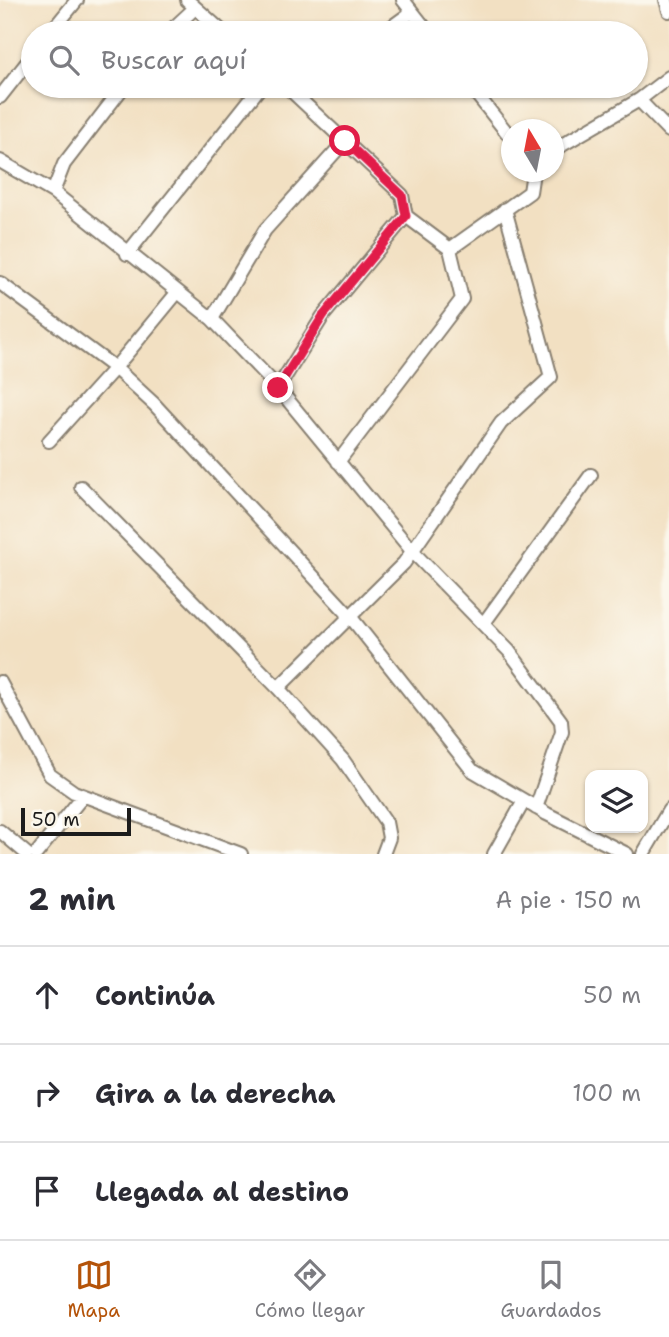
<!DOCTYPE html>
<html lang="es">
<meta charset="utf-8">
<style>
body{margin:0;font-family:"Shantell Sans",sans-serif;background:#f7f7f7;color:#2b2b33}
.controls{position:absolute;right:21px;bottom:21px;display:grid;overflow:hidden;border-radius:14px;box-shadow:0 2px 5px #0004}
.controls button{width:63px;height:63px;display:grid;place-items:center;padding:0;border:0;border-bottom:2px solid #e1e1e2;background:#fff;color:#2b2b33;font:35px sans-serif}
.compass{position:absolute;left:501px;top:119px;width:63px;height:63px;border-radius:50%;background:#fff;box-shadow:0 2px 5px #0004;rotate:350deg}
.scale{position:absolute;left:21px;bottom:18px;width:110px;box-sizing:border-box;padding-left:7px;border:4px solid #1c1c1c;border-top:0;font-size:19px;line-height:24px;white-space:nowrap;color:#1c1c1c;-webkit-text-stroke:5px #fbf7ec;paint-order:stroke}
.stop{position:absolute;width:21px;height:21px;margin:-16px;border:5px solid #e11d48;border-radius:50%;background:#fff}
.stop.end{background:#e11d48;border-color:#fff;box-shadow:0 2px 7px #0008}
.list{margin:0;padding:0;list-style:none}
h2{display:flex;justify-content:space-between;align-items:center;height:91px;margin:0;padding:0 28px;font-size:30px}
h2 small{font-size:23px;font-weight:400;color:#7c7c81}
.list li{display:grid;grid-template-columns:46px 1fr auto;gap:21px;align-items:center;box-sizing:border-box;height:98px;padding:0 28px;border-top:2px solid #e1e1e2}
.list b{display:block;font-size:26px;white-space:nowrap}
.list em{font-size:23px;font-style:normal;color:#7c7c81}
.icon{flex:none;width:38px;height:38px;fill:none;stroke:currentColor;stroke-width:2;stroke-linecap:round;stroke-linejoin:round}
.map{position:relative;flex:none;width:669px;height:854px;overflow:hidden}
.search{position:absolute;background:#fff;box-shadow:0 2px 5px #0004;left:21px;right:21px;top:21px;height:77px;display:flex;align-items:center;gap:18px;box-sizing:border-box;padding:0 24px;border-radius:38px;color:#7c7c81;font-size:26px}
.sheet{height:385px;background:#fff}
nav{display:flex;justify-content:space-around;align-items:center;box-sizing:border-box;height:98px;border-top:2px solid #e1e1e2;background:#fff;font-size:19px;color:#7c7c81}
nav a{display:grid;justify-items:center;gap:4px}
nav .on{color:#b45309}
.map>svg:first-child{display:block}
</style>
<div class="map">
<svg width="669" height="854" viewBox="0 0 669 854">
<rect width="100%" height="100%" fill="#fbf7ec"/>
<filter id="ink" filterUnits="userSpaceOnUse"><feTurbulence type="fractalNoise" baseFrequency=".0143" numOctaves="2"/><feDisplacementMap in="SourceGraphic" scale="14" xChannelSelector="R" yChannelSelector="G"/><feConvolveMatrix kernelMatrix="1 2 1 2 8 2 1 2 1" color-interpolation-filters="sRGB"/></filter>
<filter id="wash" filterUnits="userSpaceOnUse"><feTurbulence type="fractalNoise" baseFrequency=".00686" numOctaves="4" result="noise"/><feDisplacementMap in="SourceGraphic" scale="28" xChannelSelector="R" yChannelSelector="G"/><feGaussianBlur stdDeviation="1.57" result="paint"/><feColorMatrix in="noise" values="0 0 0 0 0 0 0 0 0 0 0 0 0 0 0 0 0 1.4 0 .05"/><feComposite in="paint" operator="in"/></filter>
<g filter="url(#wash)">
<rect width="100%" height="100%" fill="#f2e0c2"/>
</g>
<g filter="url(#ink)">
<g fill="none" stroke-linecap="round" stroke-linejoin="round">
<defs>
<path id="street" d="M187 0 224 33
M403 0 429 33
M666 0 669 11
M50 33 77 0
M168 33 195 8
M383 33 412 12
M286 86 402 195 406 216 450 249 462 299 338 462
M470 86 512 139
M300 96 313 86
M0 97 33 55
M639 100 669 131
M554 147 562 145 639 100 669 77
M0 161 53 192 212 319 278 388 412 551 509 651 561 721 562 732 536 808
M53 192 64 164 124 86
M450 249 530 192 533 172
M127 254 261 86
M0 283 115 368 154 404 349 615 472 770 547 814 627 854
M212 319 265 230 345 141
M278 388 323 316 406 216
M49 441 115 368 176 294
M81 487 278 688 343 760 386 822 389 838 383 854
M484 623 591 475
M0 682 50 775 74 792 241 854
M278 688 404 563 501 423 551 377 505 209
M0 831 27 854
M36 854 83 796
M494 854 524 801
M643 854 669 810"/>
</defs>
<use href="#street" stroke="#877e6f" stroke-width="16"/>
<use href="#street" stroke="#fff" stroke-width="12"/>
</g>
</g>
<g fill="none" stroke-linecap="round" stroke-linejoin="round" filter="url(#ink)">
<path stroke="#e11d48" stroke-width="9" d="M278 388 323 316 406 216 402 195 345 141"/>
</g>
</svg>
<div class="controls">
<button><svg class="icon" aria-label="layers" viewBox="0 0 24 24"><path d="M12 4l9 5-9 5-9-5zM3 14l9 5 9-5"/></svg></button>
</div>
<svg class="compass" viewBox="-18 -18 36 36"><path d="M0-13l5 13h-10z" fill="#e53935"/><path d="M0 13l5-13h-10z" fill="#7c7c81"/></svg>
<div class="scale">50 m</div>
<div class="stop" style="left:345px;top:141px"></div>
<div class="stop end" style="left:278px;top:388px"></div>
<div class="search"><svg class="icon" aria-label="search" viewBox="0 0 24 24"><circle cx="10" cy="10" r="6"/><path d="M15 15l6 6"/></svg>Buscar aquí</div>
</div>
<section class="sheet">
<h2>2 min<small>A pie · 150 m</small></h2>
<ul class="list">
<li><svg class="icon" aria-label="ahead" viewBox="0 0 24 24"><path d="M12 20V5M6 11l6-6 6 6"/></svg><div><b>Continúa</b></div><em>50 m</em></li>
<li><svg class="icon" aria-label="right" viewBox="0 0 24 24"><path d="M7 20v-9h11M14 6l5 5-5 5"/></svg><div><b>Gira a la derecha</b></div><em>100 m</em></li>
<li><svg class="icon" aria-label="arrive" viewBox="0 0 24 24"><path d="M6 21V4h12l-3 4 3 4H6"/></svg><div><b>Llegada al destino</b></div></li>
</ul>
</section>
<nav>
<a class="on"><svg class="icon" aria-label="map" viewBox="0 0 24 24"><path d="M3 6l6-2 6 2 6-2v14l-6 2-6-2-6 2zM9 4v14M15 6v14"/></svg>Mapa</a>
<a><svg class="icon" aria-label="directions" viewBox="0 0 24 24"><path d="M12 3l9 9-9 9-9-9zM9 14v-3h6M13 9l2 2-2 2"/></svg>Cómo llegar</a>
<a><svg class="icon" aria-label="saved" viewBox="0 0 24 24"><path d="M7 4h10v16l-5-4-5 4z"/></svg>Guardados</a>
</nav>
